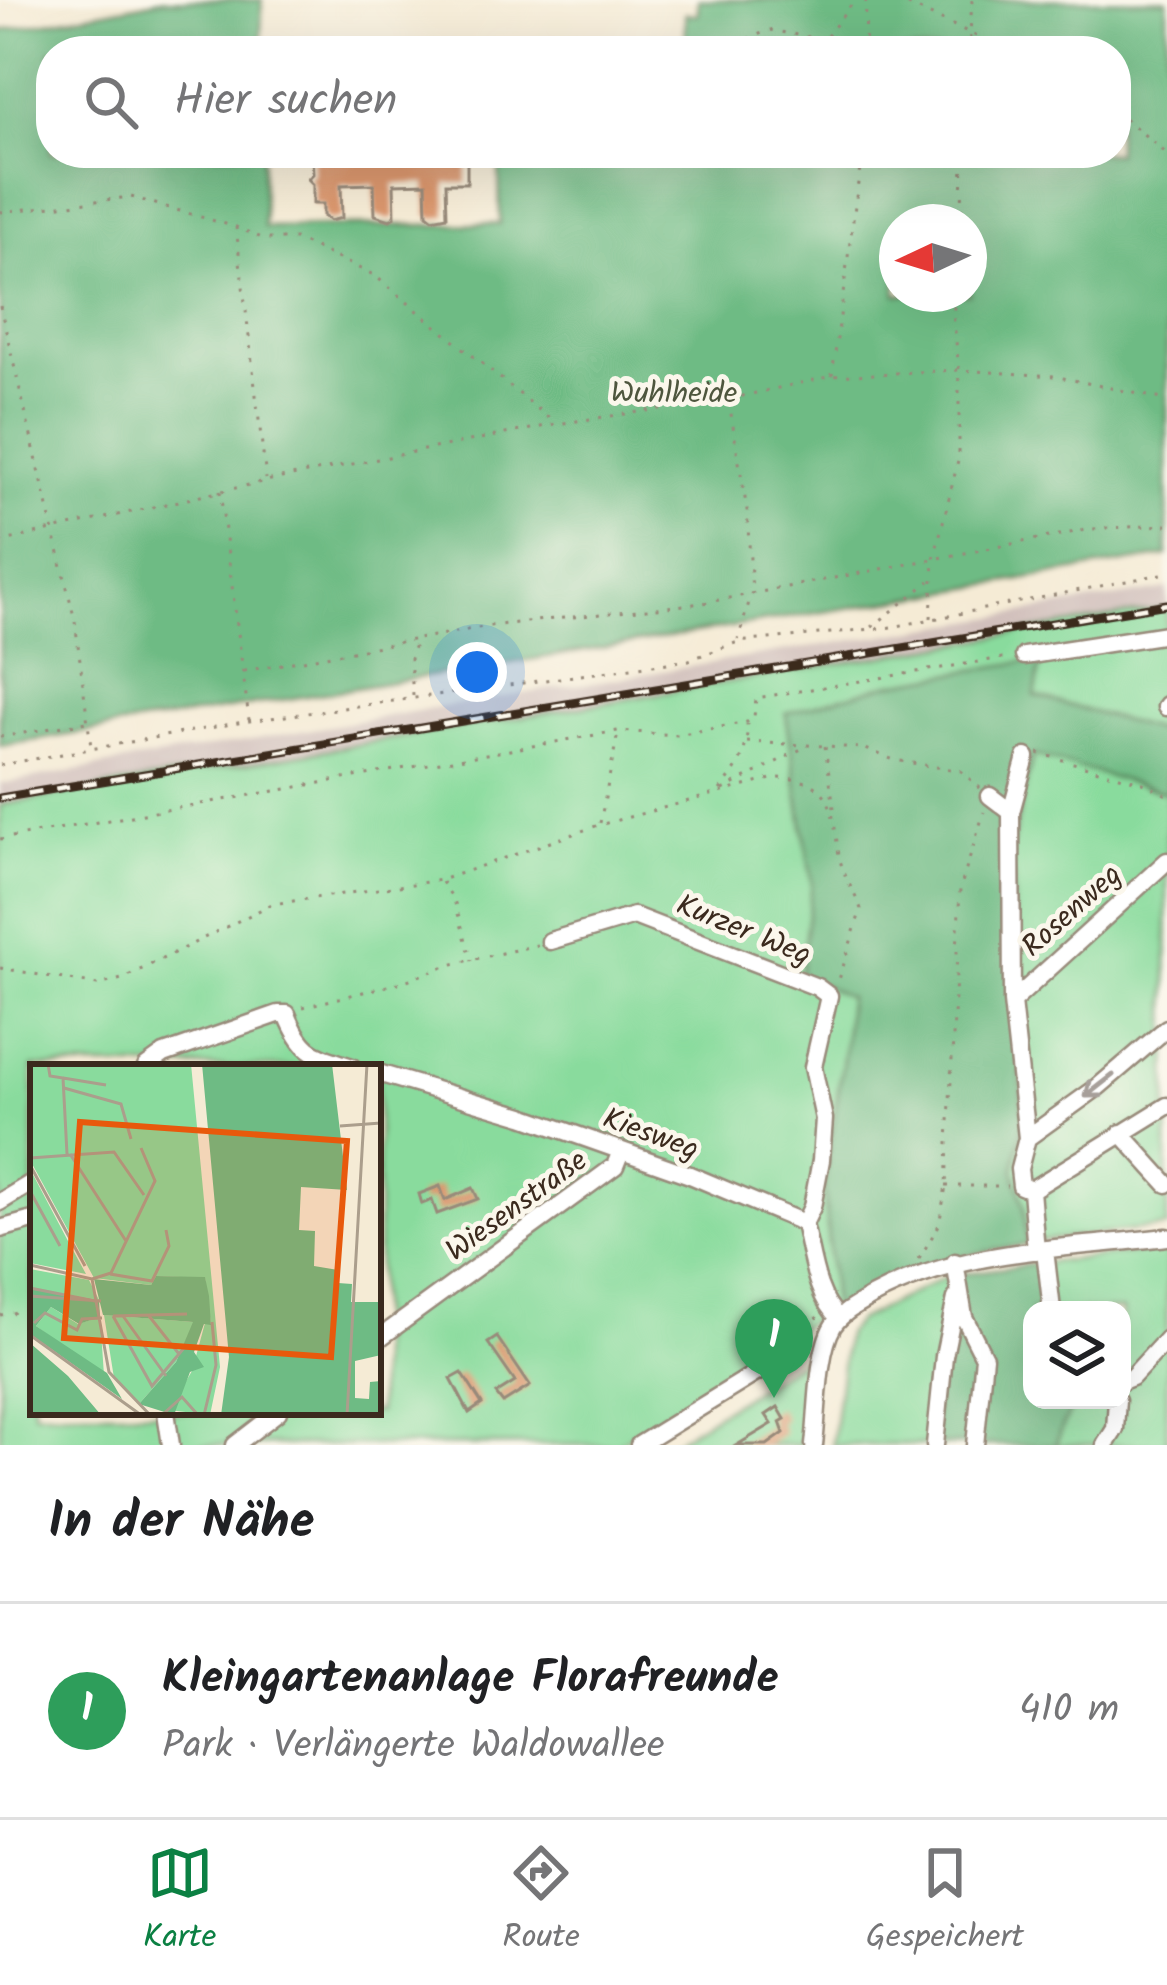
<!DOCTYPE html>
<html lang="de">
<meta charset="utf-8">
<style>
body{margin:0;font-family:Kalam,sans-serif;background:#f6f6f6;color:#202124}
.controls{position:absolute;right:36px;bottom:36px;display:grid;overflow:hidden;border-radius:24px;box-shadow:0 12px 48px #0002}
.controls button{width:108px;height:108px;display:grid;place-items:center;padding:0;border:0;border-bottom:3px solid #e0e0e0;background:#fff;color:#202124;font:60px sans-serif}
.compass{position:absolute;left:879px;top:204px;width:108px;height:108px;border-radius:50%;background:#fff;box-shadow:0 12px 48px #0002;rotate:266deg}
.you{position:absolute;left:477px;top:672px;width:42px;height:42px;margin:-30px;border:9px solid #fff;border-radius:50%;background:#1a73e8;box-shadow:0 0 0 18px #1a73e833}
.badge{display:grid;place-items:center;width:78px;height:78px;border-radius:50%;background:#0b8043;color:#fff;font-size:39px;font-weight:700}
.pin{position:absolute;translate:-50% -99px;filter:drop-shadow(0 3px 6px #0008)}
.pin::after{content:'';position:absolute;top:63px;width:42px;height:36px;background:inherit;clip-path:polygon(0 0,100% 0,50% 100%)}
.list{margin:0;padding:0;list-style:none}
h2{display:flex;justify-content:space-between;align-items:center;height:156px;margin:0;padding:0 48px;font-size:51px}
h2 small{font-size:39px;font-weight:400;color:#757577}
.list li{display:grid;grid-template-columns:78px 1fr auto;gap:36px;align-items:center;box-sizing:border-box;height:216px;padding:0 48px;border-top:3px solid #e0e0e0}
.list b{display:block;font-size:45px;white-space:nowrap}
.list p{margin:0;font-size:39px;white-space:nowrap;color:#757577}
.list em{font-size:39px;font-style:normal;color:#757577}
.icon{flex:none;width:66px;height:66px;fill:none;stroke:currentColor;stroke-width:2;stroke-linecap:round;stroke-linejoin:round}
.map{position:relative;flex:none;width:1167px;height:1445px;overflow:hidden}
.search{position:absolute;background:#fff;box-shadow:0 12px 48px #0002;left:36px;right:36px;top:36px;height:132px;display:flex;align-items:center;gap:30px;box-sizing:border-box;padding:0 42px;border-radius:48px;color:#757577;font-size:45px}
.sheet{height:372px;background:#fff}
nav{display:flex;justify-content:space-around;align-items:center;box-sizing:border-box;height:168px;border-top:3px solid #e0e0e0;background:#fff;font-size:33px;color:#757577}
nav a{display:grid;justify-items:center;gap:6px}
nav .on{color:#0b8043}
.map>svg:first-child{display:block}
</style>
<div class="map">
<svg width="1167" height="1445" viewBox="0 0 1167 1445">
<rect width="100%" height="100%" fill="#fbf7ec"/>
<filter id="ink" filterUnits="userSpaceOnUse"><feTurbulence type="fractalNoise" baseFrequency=".00833" numOctaves="2"/><feDisplacementMap in="SourceGraphic" scale="24" xChannelSelector="R" yChannelSelector="G"/><feConvolveMatrix kernelMatrix="1 2 1 2 8 2 1 2 1" color-interpolation-filters="sRGB"/></filter>
<filter id="wash" filterUnits="userSpaceOnUse"><feTurbulence type="fractalNoise" baseFrequency=".004" numOctaves="4" result="noise"/><feDisplacementMap in="SourceGraphic" scale="48" xChannelSelector="R" yChannelSelector="G"/><feGaussianBlur stdDeviation="2.7" result="paint"/><feColorMatrix in="noise" values="0 0 0 0 0 0 0 0 0 0 0 0 0 0 0 0 0 1.4 0 .05"/><feComposite in="paint" operator="in"/></filter>
<g filter="url(#wash)">
<rect width="100%" height="100%" fill="#f5ebd5"/>
<path fill="#d1c0bc" d="M1167 589V608L0 805V784L405 713Z"/>
<path fill="#89db9d" stroke="#62825e" stroke-width="3" fill-rule="evenodd" d="M1167 608V733L1035 696 1040 660 888 684 786 714 812 883 848 997 845 1046 824 1186 833 1307 616 1445H0V805ZM33 1067H378V1412H33Z
M1033 754 1167 793V1227L1027 1242 1014 1170 1010 855Z
M1167 1249V1445H1055L1074 1400H1122V1310H1049L1042 1263Z
M949 1275 931 1445H832L846 1334 857 1321Z
M813 1352 801 1445H668Z"/>
<path fill="#6ebb84" stroke="#547251" stroke-width="3" fill-rule="evenodd" d="M163 0H262L261 51H51V153H262L264 227 500 224 499 153H1116V51H686L685 14H698V0H1167V556L0 746V31ZM897 222H969V294H897Z
M1041 659 1035 696 1167 733V793L1034 755 1011 836 1023 1123 1014 1170 1024 1206 1027 1245C958 1254 899 1270 841 1308L833 1307 824 1186 845 1046 848 997 800 975 812 883 786 713 888 684Z
M1042 1263 1049 1310H1032V1400H1074L1055 1445H931L949 1275Z"/>
<g id="blocks">
<path fill="#da966d" d="M312 153H467V183H446L447 216 433 219 427 214 426 183 394 184 395 217 390 220 375 215 374 184 341 185 342 218 330 221 323 216V204H313V184L308 179 313 174Z
M440 1186 445 1200 473 1188 478 1199 437 1214 432 1200 422 1204 419 1194Z
M497 1337 530 1386 503 1403 496 1394 515 1382 488 1343Z
M462 1373 482 1404 469 1413 451 1379Z
M778 1407 785 1419 780 1422 784 1433 767 1445H737L772 1424 766 1415Z"/>
</g>
</g>
<g filter="url(#ink)">
<use href="#blocks" fill-opacity="0" stroke="#988a7a" stroke-width="3"/>
<g fill="none" stroke-linecap="round" stroke-linejoin="round">
<defs>
<path id="minor" d="M1024 656 1167 634
M1166 707 1167 705
M990 796 1011 812 1012 1002 1027 1138 1019 1169 1021 1186 1031 1190 1036 1251
M1011 812 1026 757
M550 941 634 916 817 987 829 996 813 1067 824 1119 821 1160 812 1207 804 1224
M1012 1002 1167 861
M146 1067 164 1054 278 1014H287C303 1054 313 1054 352 1067
M378 1073 523 1116 690 1175 797 1220 804 1224C812 1255 815 1296 839 1318
M1121 1133 1167 1184
M1027 1138 1098 1087 1167 1028
M1031 1190 1167 1106
M0 1202 33 1182
M0 1229 33 1220
M1045 1250 1052 1310
M955 1262 964 1317 984 1357 975 1445
M378 1339 596 1180 615 1166 621 1151
M1122 1381 1132 1377 1167 1339
M166 1412 171 1445
M235 1445 278 1412
M639 1445 774 1362
M814 1445C818 1413 817 1353 833 1326 841 1313 856 1306 869 1298 961 1248 1065 1249 1167 1237
M935 1445 944 1356 956 1298
M1105 1445 1115 1429 1117 1400"/>
</defs>
<use href="#minor" stroke="#988a7a" stroke-width="21"/>
<path stroke="#988a7a" stroke-width="3" stroke-dasharray="3 9" stroke-linecap="butt" d="M897 0 1010 51
M667 38 719 50 770 30 824 40 855 0
M865 51 866 0
M969 51 972 0
M1116 111 1167 154
M0 212 131 197 236 227 264 239H295L374 275 555 423
M962 222 963 153
M236 227 266 479
M0 306 75 621 91 747
M832 376 862 153
M729 402 747 510 752 592 738 640
M220 491 249 720
M0 542 266 481 556 424 729 399 832 376 959 370 1054 376 1167 400
M931 618 934 559 959 457V370L953 313 956 294
M872 627 930 581
M244 671 417 639
M413 696 410 658 417 639 489 626 703 603 1091 529 1167 525
M0 737 87 722
M747 742 863 748 894 760 961 771 981 789
M825 746 834 808
M1038 753 1141 782 1167 795
M0 765 249 721 689 660 738 642 892 627 1167 573
M720 790C738 769 748 752 747 724
M723 790 805 747
M600 823 618 733
M0 839 618 731 677 735 747 722 754 717 756 698 1009 657
M442 882 454 900 472 961
M0 968 98 985 122 979 272 904 441 880 599 825 775 778C835 778 831 807 839 855 842 873 854 892 861 909L837 986
M303 1007 399 983 449 965 537 945
M946 1186H1007
M919 1259 939 1225 946 1186 960 889 984 812
M0 1315 33 1309
M765 1349 818 1317"/>
<use href="#minor" stroke="#fff" stroke-width="16"/>
<defs>
<path id="rail" d="M0 798 1167 604"/>
</defs>
<use href="#rail" stroke="#3b2a1e" stroke-width="9"/>
<use href="#rail" stroke="#fbf7ec" stroke-width="4.5" stroke-dasharray="14" stroke-linecap="butt"/>
</g>
<defs><path id="oneway-shaft" d="M-6 0H5M1.5-3L5.5 0L1.5 3" fill="none" stroke-width="1.6" stroke-linecap="round" stroke-linejoin="round" transform="scale(3)"/></defs>
<use stroke="#a79f9a" href="#oneway-shaft" transform="translate(1099 1086) rotate(142)"/>
</g>
<g text-anchor="middle" stroke-width="10" stroke-linejoin="round" paint-order="stroke">
<g font-size="30" fill="#4e563e" stroke="#fbf7ec">
<text x="674" y="402">Wuhlheide</text>
</g>
<g font-size="30" fill="#3b2a1e" stroke="#fbf7ec">
<text transform="translate(1071 910) rotate(-42)" y="10">Rosenweg</text>
<text transform="translate(744 929) rotate(22)" y="10">Kurzer Weg</text>
<text transform="translate(651 1133) rotate(20)" y="10">Kiesweg</text>
<text transform="translate(516 1205) rotate(-36)" y="10">Wiesenstraße</text>
</g>
</g>
<g transform="translate(30 1064)">
<rect width="351" height="351" fill="#f5ebd5"/>
<path d="M0 0H161L190 303 180 351 139 346 162 307 175 259 181 260 175 214 126 212 121 221 64 214 0 96ZM0 105 38 177 56 210 0 199ZM0 205 59 216 69 236 0 224ZM21 243 48 260 70 253 74 311 6 262ZM74 251 164 258 146 298 109 340 84 314Z" fill="#89db9d"/>
<path d="M172 0H302L317 126 271 123 269 166 285 167 284 202 308 206V219L322 220 321 238H351V291L325 297V334L339 335 340 318 351 317V351H191L199 293ZM126 212 175 213 179 232 181 261 174 260 164 288 174 303 160 308 144 351 109 340 146 298 163 258 73 251 64 215 121 221ZM0 224 69 236 70 253 49 260 21 243 6 262 77 309 92 335 0 270ZM0 279 38 312 71 351H0Z" fill="#6ebb84"/>
<path fill="none" stroke="#ab9e8c" stroke-width="3" d="M18 0 20 12 33 14 37 90M33 14 76 21M34 24 91 40 101 75M310 62 351 59M40 90 96 177M0 94 84 88 114 131M0 101 55 202M0 127 30 182M0 201 62 215M80 210 122 217 139 182 136 166M62 215 81 209 125 117 111 84M62 215 79 308 120 351M0 224 65 237M0 232 71 237M83 252 122 322 154 284M83 252 157 250M93 252 136 312M119 252 149 290M4 259 15 249 47 266 52 255 72 254M0 271 111 351M132 351 152 333 168 351M174 351 186 301 182 258M317 351 337 0"/>
<path fill="#e8590c" fill-opacity="0.15" stroke="#e8590c" stroke-width="6" d="M50 58 317 77 301 293 34 274Z"/>
<rect width="351" height="351" fill="none" stroke="#3b2a1e" stroke-width="6"/>
</g>
</svg>
<div class="controls">
<button><svg class="icon" aria-label="layers" viewBox="0 0 24 24"><path d="M12 4l9 5-9 5-9-5zM3 14l9 5 9-5"/></svg></button>
</div>
<svg class="compass" viewBox="-18 -18 36 36"><path d="M0-13l5 13h-10z" fill="#e53935"/><path d="M0 13l5-13h-10z" fill="#757577"/></svg>
<div class="you"></div>
<div class="pin badge" style="left:774px;top:1398px;background:#2e9e5b">1</div>
<div class="search"><svg class="icon" aria-label="search" viewBox="0 0 24 24"><circle cx="10" cy="10" r="6"/><path d="M15 15l6 6"/></svg>Hier suchen</div>
</div>
<section class="sheet">
<h2>In der Nähe<small></small></h2>
<ul class="list">
<li><span class="badge" style="background:#2e9e5b">1</span><div><b>Kleingartenanlage Florafreunde</b><p>Park · Verlängerte Waldowallee</p></div><em>410 m</em></li>
</ul>
</section>
<nav>
<a class="on"><svg class="icon" aria-label="map" viewBox="0 0 24 24"><path d="M3 6l6-2 6 2 6-2v14l-6 2-6-2-6 2zM9 4v14M15 6v14"/></svg>Karte</a>
<a><svg class="icon" aria-label="directions" viewBox="0 0 24 24"><path d="M12 3l9 9-9 9-9-9zM9 14v-3h6M13 9l2 2-2 2"/></svg>Route</a>
<a><svg class="icon" aria-label="saved" viewBox="0 0 24 24"><path d="M7 4h10v16l-5-4-5 4z"/></svg>Gespeichert</a>
</nav>
